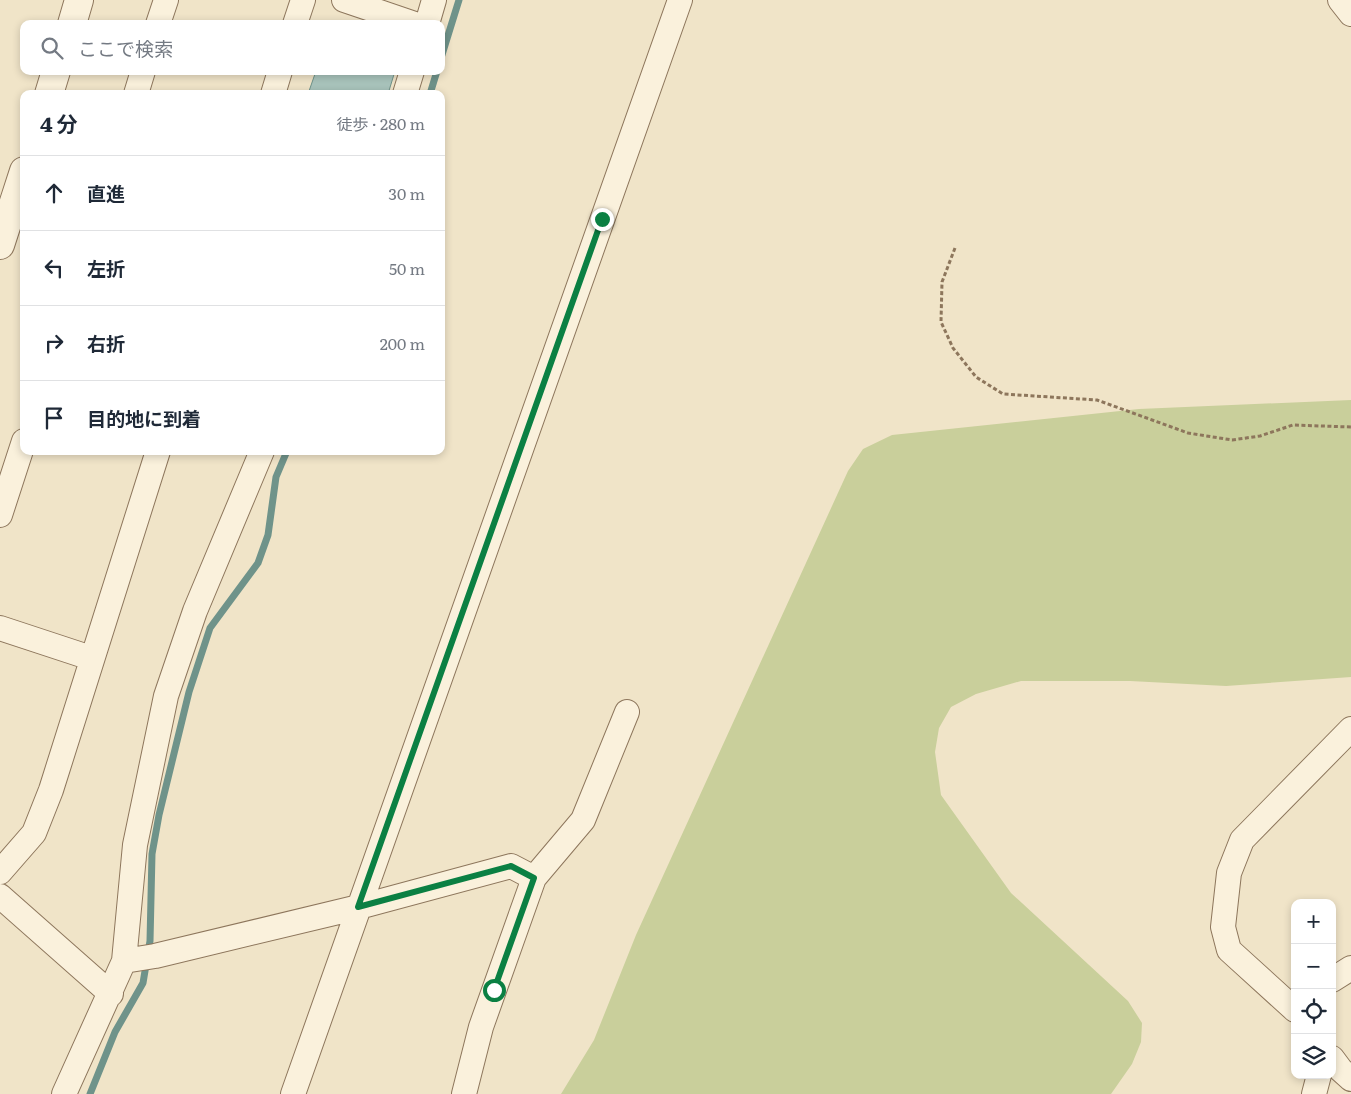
<!DOCTYPE html>
<html lang="ja">
<meta charset="utf-8">
<style>
body{margin:0;font-family:Literata,"Noto Sans JP",serif;background:#f6f6f7;color:#1f2937}
.controls{position:absolute;right:15px;bottom:15px;display:grid;overflow:hidden;border-radius:10px;box-shadow:0 2px 8px #0003}
.controls button{width:45px;height:45px;display:grid;place-items:center;padding:0;border:0;border-bottom:1px solid #e0e1e3;background:#fff;color:#1f2937;font:25px sans-serif}
.stop{position:absolute;width:15px;height:15px;margin:-11px;border:4px solid #0b8043;border-radius:50%;background:#fff}
.stop.end{background:#0b8043;border-color:#fff;box-shadow:0 1px 5px #0008}
.list{margin:0;padding:0;list-style:none}
h2{display:flex;justify-content:space-between;align-items:center;height:65px;margin:0;padding:0 20px;font-size:21px}
h2 small{font-size:16px;font-weight:400;color:#747a83}
.list li{display:grid;grid-template-columns:32px 1fr auto;gap:15px;align-items:center;box-sizing:border-box;height:75px;padding:0 20px;border-top:1px solid #e0e1e3}
.list b{display:block;font-size:19px;white-space:nowrap}
.list em{font-size:16px;font-style:normal;color:#747a83}
.icon{flex:none;width:28px;height:28px;fill:none;stroke:currentColor;stroke-width:2;stroke-linecap:round;stroke-linejoin:round}
.map{position:relative;flex:none;width:1351px;height:1094px;overflow:hidden}
.search{position:absolute;background:#fff;box-shadow:0 2px 8px #0003;left:20px;top:20px;width:425px;height:55px;display:flex;align-items:center;gap:12px;box-sizing:border-box;padding:0 18px;border-radius:10px;color:#747a83;font-size:19px}
.panel{position:absolute;background:#fff;box-shadow:0 2px 8px #0003;left:20px;top:90px;width:425px;height:365px;border-radius:10px}
.map>svg:first-child{display:block}
</style>
<div class="map">
<svg width="1351" height="1094" viewBox="0 0 1351 1094">
<rect width="100%" height="100%" fill="#f0e4c8"/>
<path fill="#c9cf9b" d="M1351 400V677L1226 686 1130 681H1021L976 694 951 707 939 728 935 752 941 795 1011 893 1128 1001 1142 1023 1141 1042 1132 1064 1111 1094H561L594 1040 636 935 848 471 863 449 892 435 1139 409Z"/>
<path fill="#a9c4bc" stroke="#6f938a" d="M316 71H395L388 94H308Z"/>
<g fill="none" stroke-linecap="round" stroke-linejoin="round">
<path stroke="#6f938a" stroke-width="7" d="M441 58 459 0
M430 94 437 71
M90 1094 115 1032 143 983 150 941 152 854 159 815 189 692 210 628 258 563 268 535 276 477 287 451"/>
<defs>
<path id="minor" d="M344 0 415 24
M1340 0 1351 14
M158 24 166 0
M295 24 303 0
M427 24 434 0
M136 94 143 71
M273 94 280 71
M405 94 412 71
M0 515 24 441
M0 628 91 658
M0 872 34 833 51 790 158 451
M534 878 583 820 627 712
M0 896 111 994
M124 961 155 956 359 907 511 866 534 878 481 1027 464 1094
M1332 980 1351 968
M1295 1010 1229 950 1223 927 1229 873 1242 840 1351 729
M1332 1058 1341 1070 1351 1079
M64 1094 124 961 135 845 166 696 195 611 262 451
M293 1094 680 0
M1314 1094 1319 1075"/>
<path id="tertiary" d="M72 24 79 0
M49 94 56 71
M0 245 24 171"/>
</defs>
<use href="#minor" stroke="#8d765c" stroke-width="26"/>
<use href="#tertiary" stroke="#8d765c" stroke-width="30"/>
<path stroke="#8d765c" stroke-width="3" stroke-dasharray="4 2.5" stroke-linecap="butt" d="M955 248 942 282 941 322 953 348 976 377 1003 394 1097 400 1188 433 1232 440 1260 436 1293 425 1351 427"/>
<use href="#minor" stroke="#faf1dc" stroke-width="24"/>
<use href="#tertiary" stroke="#faf1dc" stroke-width="28"/>
</g>
<g fill="none" stroke-linecap="round" stroke-linejoin="round">
<path stroke="#0b8043" stroke-width="6" d="M494 990 534 878 511 866 358 907 602 219"/>
</g>
</svg>
<div class="controls">
<button>+</button>
<button>−</button>
<button><svg class="icon" aria-label="locate" viewBox="0 0 24 24"><circle cx="12" cy="12" r="6"/><path d="M12 2v4M12 18v4M2 12h4M18 12h4"/></svg></button>
<button><svg class="icon" aria-label="layers" viewBox="0 0 24 24"><path d="M12 4l9 5-9 5-9-5zM3 14l9 5 9-5"/></svg></button>
</div>
<div class="stop" style="left:494px;top:990px"></div>
<div class="stop end" style="left:602px;top:219px"></div>
<div class="search"><svg class="icon" aria-label="search" viewBox="0 0 24 24"><circle cx="10" cy="10" r="6"/><path d="M15 15l6 6"/></svg>ここで検索</div>
<section class="panel">
<h2>4 分<small>徒歩 · 280 m</small></h2>
<ul class="list">
<li><svg class="icon" aria-label="ahead" viewBox="0 0 24 24"><path d="M12 20V5M6 11l6-6 6 6"/></svg><div><b>直進</b></div><em>30 m</em></li>
<li><svg class="icon" aria-label="left" viewBox="0 0 24 24"><path d="M17 20v-9H6M10 6l-5 5 5 5"/></svg><div><b>左折</b></div><em>50 m</em></li>
<li><svg class="icon" aria-label="right" viewBox="0 0 24 24"><path d="M7 20v-9h11M14 6l5 5-5 5"/></svg><div><b>右折</b></div><em>200 m</em></li>
<li><svg class="icon" aria-label="arrive" viewBox="0 0 24 24"><path d="M6 21V4h12l-3 4 3 4H6"/></svg><div><b>目的地に到着</b></div></li>
</ul>
</section>
</div>
